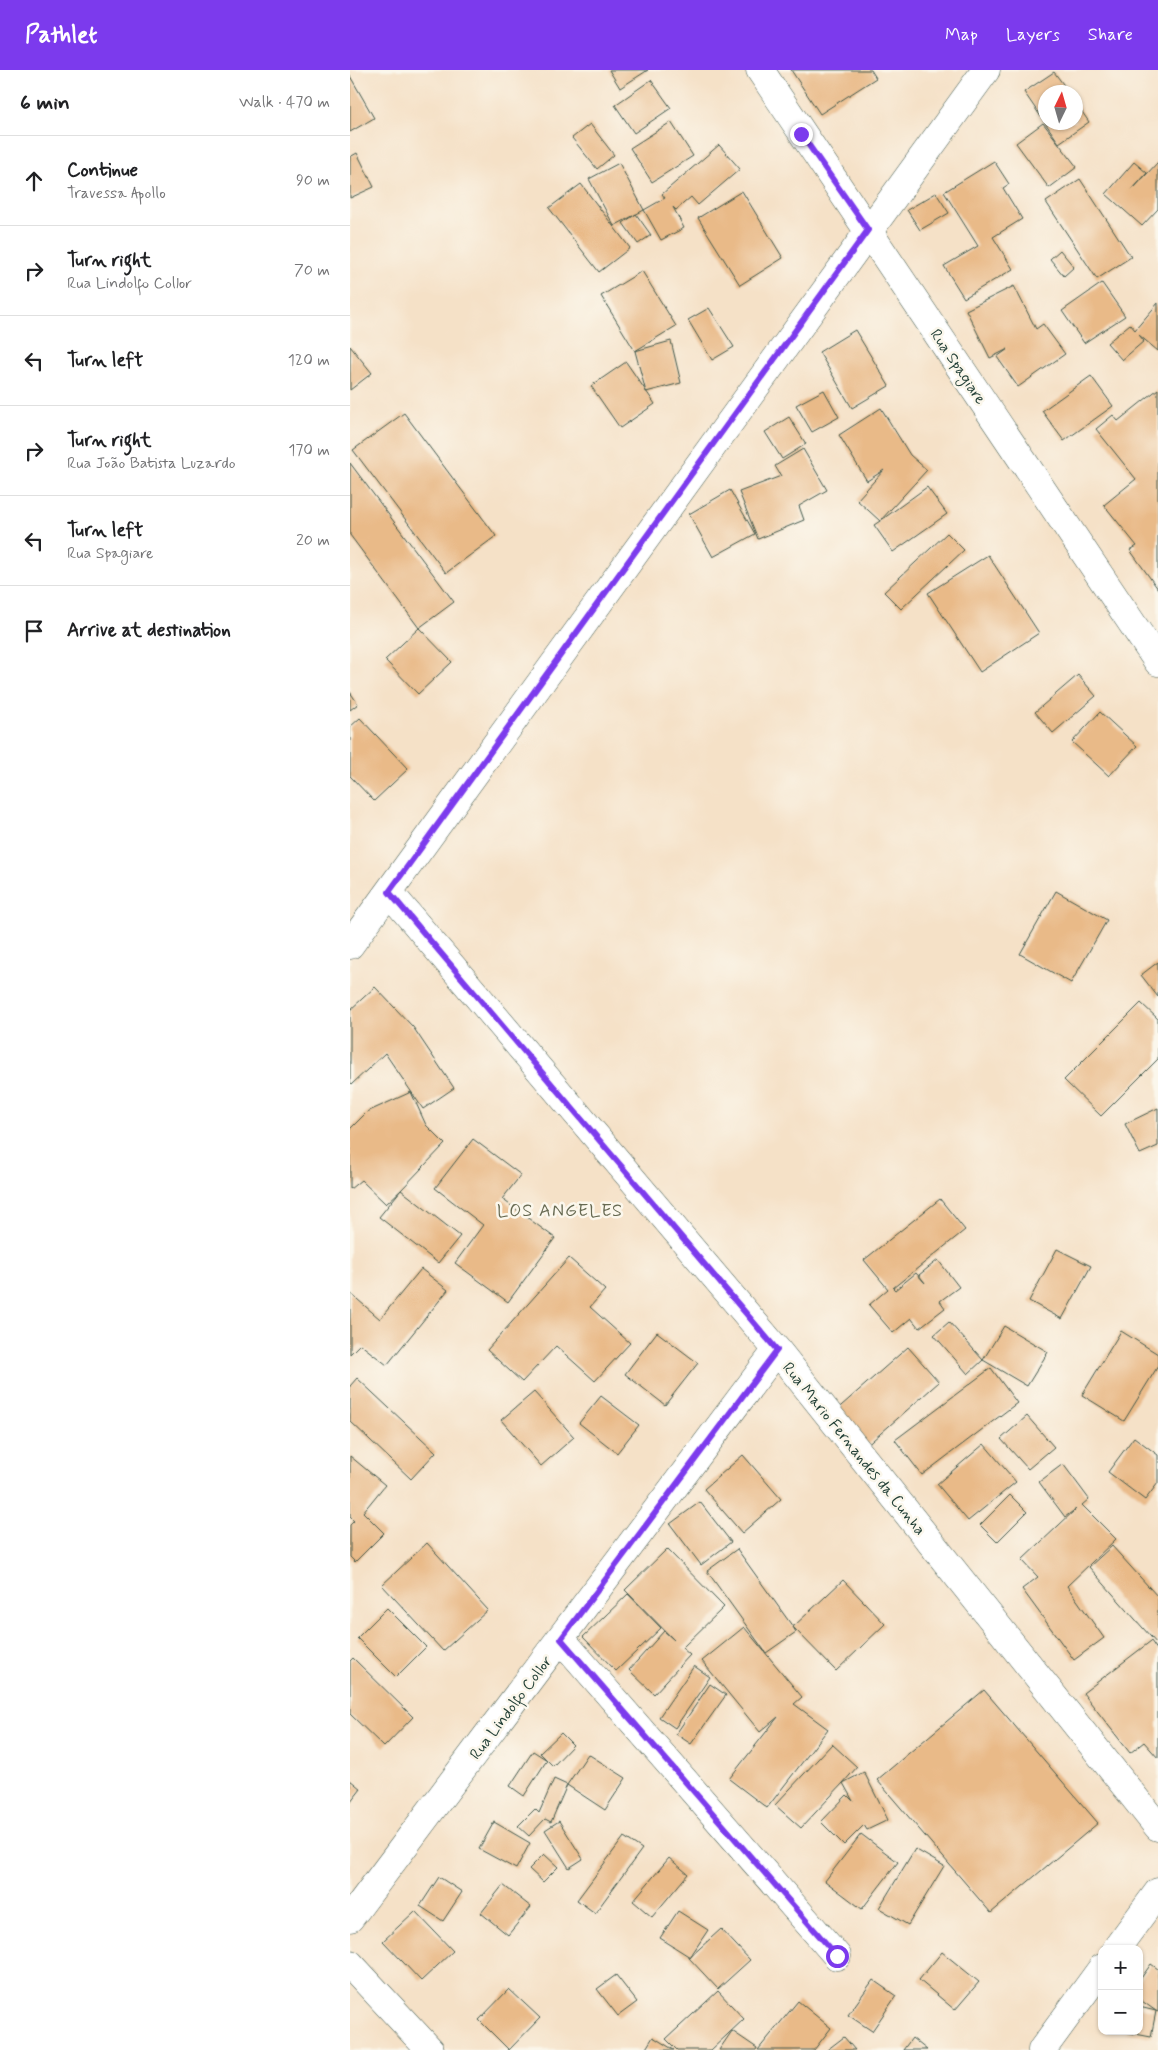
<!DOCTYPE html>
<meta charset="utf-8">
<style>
body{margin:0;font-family:Mynerve,sans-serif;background:#f6f6f6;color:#202124}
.controls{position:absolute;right:15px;bottom:15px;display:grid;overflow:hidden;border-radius:10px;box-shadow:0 1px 4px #0004}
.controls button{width:45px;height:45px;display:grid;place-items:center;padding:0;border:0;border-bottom:1px solid #e0e0e0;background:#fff;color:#202124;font:25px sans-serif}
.compass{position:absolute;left:688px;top:15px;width:45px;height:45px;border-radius:50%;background:#fff;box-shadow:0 1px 4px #0004;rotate:5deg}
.stop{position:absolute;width:15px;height:15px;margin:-11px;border:4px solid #7c3aed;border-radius:50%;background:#fff}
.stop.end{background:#7c3aed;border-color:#fff;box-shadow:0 1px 5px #0008}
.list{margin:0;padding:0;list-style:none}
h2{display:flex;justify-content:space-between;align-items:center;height:65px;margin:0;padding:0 20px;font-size:21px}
h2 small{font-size:16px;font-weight:400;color:#757577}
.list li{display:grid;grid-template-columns:32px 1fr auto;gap:15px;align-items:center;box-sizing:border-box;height:90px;padding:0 20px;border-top:1px solid #e0e0e0}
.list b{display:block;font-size:19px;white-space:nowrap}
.list p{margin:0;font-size:16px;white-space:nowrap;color:#757577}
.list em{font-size:16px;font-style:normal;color:#757577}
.icon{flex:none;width:28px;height:28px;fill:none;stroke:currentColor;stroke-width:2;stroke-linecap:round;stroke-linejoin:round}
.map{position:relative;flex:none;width:808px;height:1980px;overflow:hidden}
header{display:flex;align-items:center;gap:30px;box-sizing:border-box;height:70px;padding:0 25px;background:#7c3aed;color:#fff}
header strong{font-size:24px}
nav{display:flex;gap:28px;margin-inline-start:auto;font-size:18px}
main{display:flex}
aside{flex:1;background:#fff}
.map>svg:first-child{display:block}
</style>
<header>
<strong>Pathlet</strong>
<nav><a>Map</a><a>Layers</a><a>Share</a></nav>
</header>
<main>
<aside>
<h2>6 min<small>Walk · 470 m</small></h2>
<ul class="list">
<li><svg class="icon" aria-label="ahead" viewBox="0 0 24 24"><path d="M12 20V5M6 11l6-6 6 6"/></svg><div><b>Continue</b><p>Travessa Apollo</p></div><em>90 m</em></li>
<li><svg class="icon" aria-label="right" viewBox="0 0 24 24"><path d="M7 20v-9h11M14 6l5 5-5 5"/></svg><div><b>Turn right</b><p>Rua Lindolfo Collor</p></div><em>70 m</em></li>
<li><svg class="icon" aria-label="left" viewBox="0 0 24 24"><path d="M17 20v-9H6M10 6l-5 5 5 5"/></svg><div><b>Turn left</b></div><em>120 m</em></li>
<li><svg class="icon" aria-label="right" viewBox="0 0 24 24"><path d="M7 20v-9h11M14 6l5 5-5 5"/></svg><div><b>Turn right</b><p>Rua João Batista Luzardo</p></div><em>170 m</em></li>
<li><svg class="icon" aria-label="left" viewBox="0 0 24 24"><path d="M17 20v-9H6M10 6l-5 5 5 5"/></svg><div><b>Turn left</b><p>Rua Spagiare</p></div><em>20 m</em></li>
<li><svg class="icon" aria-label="arrive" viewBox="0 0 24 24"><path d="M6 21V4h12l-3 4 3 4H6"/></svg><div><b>Arrive at destination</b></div></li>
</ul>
</aside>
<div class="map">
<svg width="808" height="1980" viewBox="0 0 808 1980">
<rect width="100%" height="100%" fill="#fbf7ec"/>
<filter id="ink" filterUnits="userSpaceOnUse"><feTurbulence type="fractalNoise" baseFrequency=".02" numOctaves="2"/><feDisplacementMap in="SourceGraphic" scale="10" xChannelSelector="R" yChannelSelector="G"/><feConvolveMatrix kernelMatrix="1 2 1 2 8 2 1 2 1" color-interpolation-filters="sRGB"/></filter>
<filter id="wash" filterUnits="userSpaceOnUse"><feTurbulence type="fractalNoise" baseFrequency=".0096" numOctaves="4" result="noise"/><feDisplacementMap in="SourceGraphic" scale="20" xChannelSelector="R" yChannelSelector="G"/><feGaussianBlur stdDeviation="1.12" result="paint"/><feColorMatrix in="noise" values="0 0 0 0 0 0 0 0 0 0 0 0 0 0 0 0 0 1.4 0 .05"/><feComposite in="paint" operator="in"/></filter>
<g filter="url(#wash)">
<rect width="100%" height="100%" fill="#f5e1c7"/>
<g id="blocks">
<path fill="#e9ba88" d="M259 0H298L270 18Z
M441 0H521L526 8 470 44Z
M704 2 719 22H696V52H726V33L739 52 709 73 674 22Z
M0 6 24 48 0 62Z
M301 10 321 38 284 63 265 35Z
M321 52 343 86 302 112 280 78Z
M693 53 727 97 699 118 666 73Z
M240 54 264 85 247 99 222 68Z
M369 75 390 99 348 135 341 127 326 140 323 137 334 158 311 170 294 140 264 156 239 109 269 93 294 140 315 128 312 124Z
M7 83 24 117 0 128V87Z
M644 91 659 114 653 118 672 149 643 167 663 199 614 228 594 196 628 176 594 122Z
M784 92 797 103 782 120 808 92V139L792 156 756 124Z
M730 109 781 187 747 209 696 132Z
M231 114 280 178 249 202 199 138Z
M392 121 433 188 390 215 348 148Z
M586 123 599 143 570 160 557 140Z
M286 144 301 165 288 174 273 153Z
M710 180 724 197 714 206 700 189Z
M292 201 326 256 285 281 251 226Z
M752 213 775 246 734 273 712 241Z
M664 216 686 259 693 254 715 284 668 317 647 287 658 279 640 288 616 240Z
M808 233V281L789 265 794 271 772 290 757 273 780 254 785 260Z
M359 238 384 277 362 290 338 250Z
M505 260 539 316 502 338 469 282Z
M321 271 331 313 296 322 285 281Z
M0 276 22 303 0 320Z
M276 292 305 334 270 358 241 316Z
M741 306 763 336 714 371 692 341Z
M808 319V519L780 480 787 476 754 435 786 409 746 359 763 345 768 351Z
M474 320 489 347 462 362 446 335Z
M531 338 560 385 577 400 530 451 577 417 597 444 543 482 524 455 530 451 507 430 534 400 517 411 489 365Z
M54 343 146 466 96 503 3 380Z
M439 347 456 374 432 389 415 362Z
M453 379 477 420 449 436 454 450 408 469 389 422 431 406 425 396Z
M0 393 104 532 69 558 0 465Z
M380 420 405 464 363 487 339 444Z
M597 463 614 480 551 539 534 522Z
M638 485 689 563 630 602 578 523Z
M69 558 102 592 68 624 35 590Z
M728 605 746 626 703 663 685 642Z
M0 622 8 634 0 640Z
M750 642 787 676 759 706 722 672Z
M10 648 58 699 24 731 0 706V657Z
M706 821 757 850 721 913 670 884Z
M808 892V927L791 905Z
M25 917 63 957 104 1018 73 1039 35 983 2 1014 0 1012V940Z
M791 933 808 949V989L751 1046 714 1010Z
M61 1022 76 1055 95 1074 51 1120 110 1166 88 1193 29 1147 51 1120 36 1134 11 1110 0 1119V1059L17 1042Z
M808 1038V1076L790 1084 775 1054Z
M123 1069 171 1105 152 1129 205 1168 158 1232 105 1193 133 1155 85 1118Z
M590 1129 615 1160 543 1218 545 1220 566 1203 575 1213 569 1205 588 1190 609 1217 590 1231 595 1238 569 1258 561 1248 543 1263 519 1235 538 1219 514 1190Z
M707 1179 741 1196 712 1249 679 1231Z
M219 1188 255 1220 240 1237 280 1273 245 1311 206 1276 172 1312 137 1280Z
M71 1199 98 1220 37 1295 10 1274 0 1284V1223L30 1249Z
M599 1252 633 1290 654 1256 698 1282 677 1316 633 1290 618 1304 584 1265Z
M771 1261 808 1284V1296L774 1351 732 1325Z
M307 1262 348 1293 315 1335 275 1304Z
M558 1277 589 1312 514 1378 483 1343Z
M641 1298 667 1333 572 1405 545 1370Z
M7 1308 86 1382 61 1409 0 1351V1316Z
M184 1322 224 1367 191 1396 151 1350Z
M251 1326 289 1355 267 1383 229 1353Z
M677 1346 704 1377 678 1399 651 1369Z
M784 1367 808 1385V1413L795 1430 758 1402Z
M634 1374 666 1412 618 1451 587 1414Z
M393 1385 431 1429 392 1463 354 1419Z
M0 1386 35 1415 13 1442 34 1463 5 1492 0 1487V1455L4 1451 0 1447Z
M713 1394 739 1429 732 1435 766 1469 717 1516 754 1568 724 1590 672 1519 688 1507 672 1490 726 1439 715 1447 689 1412Z
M660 1425 677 1442 647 1472 630 1455Z
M350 1432 381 1472 351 1495 320 1454Z
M77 1473 138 1540 93 1581 32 1515Z
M762 1476 808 1527V1575L739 1497Z
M317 1479 374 1537 332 1578 340 1585 304 1624 279 1600 314 1561 324 1570 275 1520Z
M387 1479 443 1557 493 1510 535 1554 486 1601 443 1557 446 1562 416 1583 357 1501Z
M278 1524 311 1558 266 1601 233 1567Z
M37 1538 76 1577 46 1607 7 1568Z
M394 1557 452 1627 444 1634 478 1659 417 1738 379 1709 428 1647 410 1662 352 1591Z
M801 1571 808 1581V1688L794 1672 780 1683 733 1623Z
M3 1588 63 1647 34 1677 0 1644V1591Z
M344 1596 360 1607 325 1658 309 1647Z
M360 1614 376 1625 341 1674 326 1664Z
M634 1620 748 1753 641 1843 527 1710Z
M211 1663 223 1675 203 1696 197 1690 174 1726 160 1716 183 1681 197 1690 190 1683Z
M482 1674 507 1697 493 1713 514 1702 538 1750 517 1760 514 1755 494 1775 471 1752 497 1725 503 1731 493 1713 451 1758 425 1735Z
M238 1684 276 1708 255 1740 217 1715Z
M204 1709 217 1715 201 1752 195 1749 179 1766 168 1756 185 1739 189 1743Z
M0 1710 11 1719 0 1733Z
M209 1751 233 1789 219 1798 195 1760Z
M144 1752 180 1773 166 1799 129 1779Z
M511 1764 548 1792 512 1839 475 1811Z
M274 1767 292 1779 245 1843 227 1830Z
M565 1779 594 1796 558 1855 529 1838Z
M194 1784 208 1797 193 1812 179 1799Z
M319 1788 338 1804 302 1847 283 1831Z
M89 1807 112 1822 93 1851 70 1836Z
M153 1815 181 1837 158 1865 131 1843Z
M65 1841 103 1881 71 1911 33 1871Z
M328 1841 358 1860 340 1887 310 1868Z
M371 1859 400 1890 368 1919 339 1888Z
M592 1882 629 1912 605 1940 569 1910Z
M801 1894 808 1899V1942L806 1941 801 1967 775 1962 789 1961V1937L806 1941 789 1929V1911Z
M266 1905 287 1932 268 1946 247 1919Z
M523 1910 546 1926 522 1961 498 1945Z
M159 1919 190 1948 159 1980 129 1950Z
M368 1921 394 1949 361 1980H327L316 1969Z
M448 1931 481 1958 464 1980H408Z
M382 1961 407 1978 406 1980H369Z
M303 1967 324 1980H295Z
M494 1967 505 1980H477Z
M562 1968 577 1980H553Z"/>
</g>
</g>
<g filter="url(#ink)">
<use href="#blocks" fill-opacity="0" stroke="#3f564a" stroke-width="1"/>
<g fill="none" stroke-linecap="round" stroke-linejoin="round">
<defs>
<path id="street" d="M39 822 427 1280 808 1757
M0 875 636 0
M211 1569 487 1886
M0 1848 427 1280
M766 1879 808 1822
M0 1894 80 1980
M692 1980 752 1898"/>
<path id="secondary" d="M410 0 808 592"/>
</defs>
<use href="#street" stroke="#3f564a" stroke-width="29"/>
<use href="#secondary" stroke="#3f564a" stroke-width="29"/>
<use href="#street" stroke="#fff" stroke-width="28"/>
<use href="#secondary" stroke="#fff" stroke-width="28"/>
</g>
</g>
<g fill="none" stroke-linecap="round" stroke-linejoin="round" filter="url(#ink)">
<path stroke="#7c3aed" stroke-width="6" d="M451 64 518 160 39 822 427 1280 211 1569 487 1886"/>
</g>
<g text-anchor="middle" stroke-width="5" stroke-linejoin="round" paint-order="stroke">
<g font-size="16" fill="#1f3d34" stroke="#fbf7ec">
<text transform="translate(609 296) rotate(56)" y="6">Rua Spagiare</text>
<text transform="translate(505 1378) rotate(51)" y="6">Rua Mario Fernandes da Cunha</text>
<text transform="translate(160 1637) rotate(-53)" y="6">Rua Lindolfo Collor</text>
</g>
<g font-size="18" letter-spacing="1" fill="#666951" stroke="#fbf7ec">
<text x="210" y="1146">LOS ANGELES</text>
</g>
</g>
</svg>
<div class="controls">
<button>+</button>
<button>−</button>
</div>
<svg class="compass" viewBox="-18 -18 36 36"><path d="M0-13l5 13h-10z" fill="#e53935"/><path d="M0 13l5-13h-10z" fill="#757577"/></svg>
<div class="stop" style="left:487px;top:1886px"></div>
<div class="stop end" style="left:451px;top:64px"></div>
</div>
</main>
